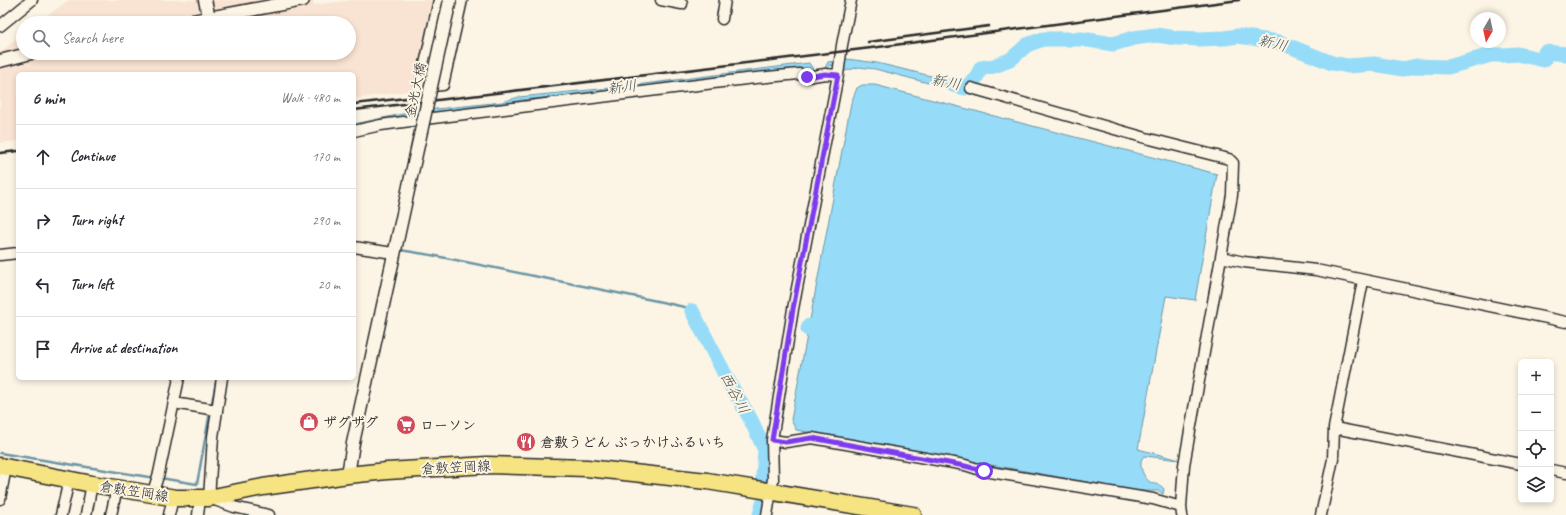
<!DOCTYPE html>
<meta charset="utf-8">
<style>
body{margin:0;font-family:Caveat,"Klee One",sans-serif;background:#f2f2f3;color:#2b2b33}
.controls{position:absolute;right:12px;bottom:12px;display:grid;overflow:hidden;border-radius:6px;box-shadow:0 2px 6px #0003}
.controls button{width:36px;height:36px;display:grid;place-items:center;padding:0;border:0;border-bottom:1px solid #e1e1e2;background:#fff;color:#2b2b33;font:20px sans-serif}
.compass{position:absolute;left:1470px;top:12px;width:36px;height:36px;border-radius:50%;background:#fff;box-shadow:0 2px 6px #0003;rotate:189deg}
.stop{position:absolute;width:12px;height:12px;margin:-9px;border:3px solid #7c3aed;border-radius:50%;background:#fff}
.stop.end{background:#7c3aed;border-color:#fff;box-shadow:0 1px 4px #0008}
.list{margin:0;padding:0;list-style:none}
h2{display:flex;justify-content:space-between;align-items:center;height:52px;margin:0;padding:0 16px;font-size:17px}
h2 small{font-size:13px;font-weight:400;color:#7c7c81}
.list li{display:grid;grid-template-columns:26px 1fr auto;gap:12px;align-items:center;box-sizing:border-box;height:64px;padding:0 16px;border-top:1px solid #e1e1e2}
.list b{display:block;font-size:15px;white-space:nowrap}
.list em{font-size:13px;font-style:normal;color:#7c7c81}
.icon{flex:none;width:22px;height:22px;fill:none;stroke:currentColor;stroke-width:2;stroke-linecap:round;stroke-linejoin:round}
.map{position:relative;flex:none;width:1566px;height:515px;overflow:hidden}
.search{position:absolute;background:#fff;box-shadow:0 2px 6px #0003;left:16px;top:16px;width:340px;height:44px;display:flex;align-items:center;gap:10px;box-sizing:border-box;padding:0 14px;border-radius:22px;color:#7c7c81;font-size:15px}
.panel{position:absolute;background:#fff;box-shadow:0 2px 6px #0003;left:16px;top:72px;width:340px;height:308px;border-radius:6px}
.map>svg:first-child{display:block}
</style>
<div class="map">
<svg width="1566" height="515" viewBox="0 0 1566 515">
<rect width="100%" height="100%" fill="#fcf5e5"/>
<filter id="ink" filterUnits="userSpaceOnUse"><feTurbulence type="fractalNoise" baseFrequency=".025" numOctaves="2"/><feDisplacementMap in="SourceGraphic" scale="8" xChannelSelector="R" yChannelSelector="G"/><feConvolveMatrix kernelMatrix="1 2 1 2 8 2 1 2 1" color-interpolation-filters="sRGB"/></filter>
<g filter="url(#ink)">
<path fill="#f9e3d3" d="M69 0H314L313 5 353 0H436L416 90 354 99V74H18V141L0 143V53L23 33V53H349V23H37Z"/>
<path fill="#96dcf8" stroke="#6b95a6" d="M847 59 877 63 960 83 968 90 1008 101V104L875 69 859 67 842 72 835 66 830 65 825 72 814 73 809 67 600 93 520 100 503 105 354 128V124L417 111 502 102 519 97 620 87 809 63 815 72 824 70 828 62Z
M862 85H875L1217 174 1195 300 1166 296 1138 449 1180 460 1144 456C1137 463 1143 477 1150 482 1156 486 1158 482 1164 489L1163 494 1159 491H1137L796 430 791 420 851 103 857 88Z"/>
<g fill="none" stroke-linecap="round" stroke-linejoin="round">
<path stroke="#6b95a6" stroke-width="2.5" d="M400 250 431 255 657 301 689 308 692 311
M211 407 217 378
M0 453 155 478
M160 478 197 484 210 412"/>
<path stroke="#96dcf8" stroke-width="15" d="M953 85 965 88 976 78 981 68 994 66 1010 60 1027 45 1043 39H1082L1113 44 1134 38 1156 35 1177 38 1199 39 1225 38 1238 36 1279 42 1332 63 1348 66 1374 64 1403 69 1416 66 1448 67 1491 55H1503L1518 54 1544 60 1545 52 1566 54
M692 311 731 386 750 418 765 450 763 477
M808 329 809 326
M760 515 763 504"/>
<defs>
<path id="minor" d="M439 0 420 87 443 85 462 0
M661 0 682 4
M722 19 725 0
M0 26 32 0
M971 88 1146 138 1229 159 1233 163 1232 195 1184 465 1181 507 1182 515
M354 131 381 125 433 118 746 79 799 74 807 77 825 74 838 75
M354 247 393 253
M0 255 18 253
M1221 257 1244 262 1316 270 1566 322
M222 378 213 437 209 498 234 507 269 515
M174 403 216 410
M1334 428 1521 464
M772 440 786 442 812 438 965 465 984 471 1153 499 1181 507
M1551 470 1566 473
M152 495 159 473 179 378
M0 499 6 467
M61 515 69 480
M86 515 92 484
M111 515 117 488
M169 515 173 498
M198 515 200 498
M767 515 773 479 772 440 793 309 838 75 842 45 851 0
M1321 515 1333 459 1334 428 1363 281"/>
<path id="tertiary" d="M205 0 209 18
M182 23 303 0
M0 61 31 53
M348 475 353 443 409 186"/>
<path id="primary" d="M0 466 92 484 176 498H209L263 487 348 475 387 471 487 465 587 468 707 481 913 515"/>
</defs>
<use href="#minor" stroke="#2b2b2b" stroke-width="13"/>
<use href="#tertiary" stroke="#2b2b2b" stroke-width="15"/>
<use href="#primary" stroke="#2b2b2b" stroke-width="19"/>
<use href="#minor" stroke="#fcf5e5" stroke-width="10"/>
<use href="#tertiary" stroke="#fcf5e5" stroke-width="12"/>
<use href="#primary" stroke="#f6e381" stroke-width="16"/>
<path stroke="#2b2b2b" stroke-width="2.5" d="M868 42 989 26
M354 104 406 98
M354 110 871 48 1239 0
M0 153 18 151"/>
<defs>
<path id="tertiary-bridge" d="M409 186 450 0"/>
</defs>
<use href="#tertiary-bridge" stroke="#2b2b2b" stroke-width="15" stroke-linecap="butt"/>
<use href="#tertiary-bridge" stroke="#fcf5e5" stroke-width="12"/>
</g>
</g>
<g fill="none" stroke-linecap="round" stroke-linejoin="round" filter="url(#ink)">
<path stroke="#7c3aed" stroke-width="5" d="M807 77 825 74 838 75 793 309 772 440 786 442 812 438 965 466 984 471"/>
</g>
<defs>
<symbol id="shop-disc" viewBox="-11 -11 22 22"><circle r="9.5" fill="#d1495b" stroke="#fcf5e5"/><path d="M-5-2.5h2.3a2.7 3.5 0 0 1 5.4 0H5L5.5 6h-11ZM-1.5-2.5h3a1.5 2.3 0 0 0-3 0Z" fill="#fff"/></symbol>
<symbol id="supermarket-disc" viewBox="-11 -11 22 22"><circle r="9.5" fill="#d1495b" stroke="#fcf5e5"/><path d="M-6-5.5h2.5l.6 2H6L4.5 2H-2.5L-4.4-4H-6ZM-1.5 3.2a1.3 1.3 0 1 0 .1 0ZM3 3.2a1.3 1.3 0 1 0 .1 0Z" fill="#fff"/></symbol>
<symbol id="restaurant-disc" viewBox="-11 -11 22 22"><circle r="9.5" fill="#d1495b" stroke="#fcf5e5"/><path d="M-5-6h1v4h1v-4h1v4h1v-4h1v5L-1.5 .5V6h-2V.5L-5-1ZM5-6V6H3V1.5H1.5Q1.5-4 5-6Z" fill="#fff"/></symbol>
</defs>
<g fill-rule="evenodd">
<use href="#shop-disc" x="298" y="411" width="22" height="22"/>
<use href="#supermarket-disc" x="395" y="414" width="22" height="22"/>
<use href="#restaurant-disc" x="515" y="431" width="22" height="22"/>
</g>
<g text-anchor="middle" stroke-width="4" stroke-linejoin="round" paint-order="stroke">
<g font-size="14" fill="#2b2b2b" stroke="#fcf5e5">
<text transform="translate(415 90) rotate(-78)" y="5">金光大橋</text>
<text transform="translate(456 467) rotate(-3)" y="5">倉敷笠岡線</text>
<text transform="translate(134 491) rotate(9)" y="5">倉敷笠岡線</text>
</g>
<g font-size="14" font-weight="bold" fill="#2b2b2b" stroke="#fcf5e5" text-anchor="start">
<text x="323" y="427">ザグザグ</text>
<text x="420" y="430">ローソン</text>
<text x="540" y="447">倉敷うどん ぶっかけふるいち</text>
</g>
<g font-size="15" font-style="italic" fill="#46575e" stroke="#fcf5e5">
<text transform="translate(1273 43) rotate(14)" y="5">新川</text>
<text transform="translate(946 82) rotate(10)" y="5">新川</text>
<text transform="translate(622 87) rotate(-7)" y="5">新川</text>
<text transform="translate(735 393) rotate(62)" y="5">西谷川</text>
</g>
</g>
</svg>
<div class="controls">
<button>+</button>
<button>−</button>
<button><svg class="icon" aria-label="locate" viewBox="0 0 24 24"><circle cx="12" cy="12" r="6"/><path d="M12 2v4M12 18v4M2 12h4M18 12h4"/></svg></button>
<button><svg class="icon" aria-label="layers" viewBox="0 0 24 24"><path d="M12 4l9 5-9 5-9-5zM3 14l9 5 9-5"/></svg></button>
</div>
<svg class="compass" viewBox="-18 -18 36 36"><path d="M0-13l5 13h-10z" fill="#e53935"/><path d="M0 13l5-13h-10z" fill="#7c7c81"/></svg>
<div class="stop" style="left:984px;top:471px"></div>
<div class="stop end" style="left:807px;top:77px"></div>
<div class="search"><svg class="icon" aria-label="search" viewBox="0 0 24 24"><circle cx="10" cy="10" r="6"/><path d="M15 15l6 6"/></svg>Search here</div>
<section class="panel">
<h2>6 min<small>Walk · 480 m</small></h2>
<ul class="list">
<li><svg class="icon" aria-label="ahead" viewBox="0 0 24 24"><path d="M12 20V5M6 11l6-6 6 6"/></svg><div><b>Continue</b></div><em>170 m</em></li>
<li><svg class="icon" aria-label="right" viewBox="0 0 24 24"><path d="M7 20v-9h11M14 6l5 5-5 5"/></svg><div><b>Turn right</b></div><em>290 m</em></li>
<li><svg class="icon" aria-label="left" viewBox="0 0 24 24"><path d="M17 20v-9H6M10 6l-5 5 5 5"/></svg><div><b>Turn left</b></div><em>20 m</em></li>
<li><svg class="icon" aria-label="arrive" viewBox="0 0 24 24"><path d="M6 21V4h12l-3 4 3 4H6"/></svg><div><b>Arrive at destination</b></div></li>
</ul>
</section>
</div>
